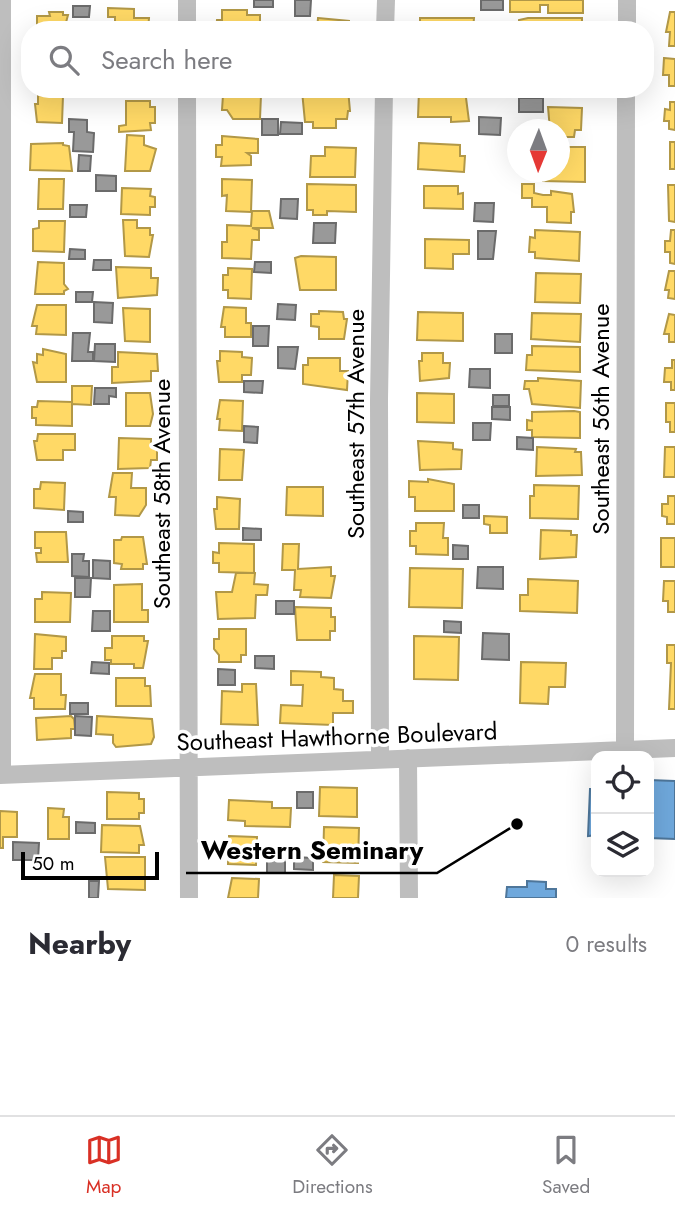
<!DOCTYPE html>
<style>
body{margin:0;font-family:Jost,sans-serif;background:#f2f2f3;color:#2b2b33}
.controls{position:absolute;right:21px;bottom:21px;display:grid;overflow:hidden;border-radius:14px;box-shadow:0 7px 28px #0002}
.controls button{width:63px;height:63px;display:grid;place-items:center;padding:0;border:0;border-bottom:2px solid #e1e1e2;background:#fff;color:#2b2b33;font:35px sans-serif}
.compass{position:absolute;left:507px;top:119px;width:63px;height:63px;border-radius:50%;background:#fff;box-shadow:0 7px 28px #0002;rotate:181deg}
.scale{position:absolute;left:21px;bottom:18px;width:138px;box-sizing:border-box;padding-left:7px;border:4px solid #000;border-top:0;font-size:19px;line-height:24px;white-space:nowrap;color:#000;-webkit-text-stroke:5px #fff;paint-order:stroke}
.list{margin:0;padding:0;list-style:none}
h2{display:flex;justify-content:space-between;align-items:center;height:91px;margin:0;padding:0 28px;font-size:30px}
h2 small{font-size:23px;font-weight:400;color:#7c7c81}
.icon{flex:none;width:38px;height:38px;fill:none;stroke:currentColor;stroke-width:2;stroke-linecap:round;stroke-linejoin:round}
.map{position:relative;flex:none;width:675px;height:898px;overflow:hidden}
.search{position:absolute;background:#fff;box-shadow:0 7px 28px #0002;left:21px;right:21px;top:21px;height:77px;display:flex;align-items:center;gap:18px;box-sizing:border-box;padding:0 24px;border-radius:28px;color:#7c7c81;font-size:26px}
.sheet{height:217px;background:#fff}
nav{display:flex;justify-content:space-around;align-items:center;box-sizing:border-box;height:98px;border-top:2px solid #e1e1e2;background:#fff;font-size:19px;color:#7c7c81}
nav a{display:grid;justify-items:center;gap:4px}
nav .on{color:#d93025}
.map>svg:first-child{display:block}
</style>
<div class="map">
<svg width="675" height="898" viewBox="0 0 675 898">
<rect width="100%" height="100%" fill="#fff"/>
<path fill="#ffd966" stroke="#b29847" stroke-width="2" d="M510 0H583V13H548V5H540V12H510Z
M108 8 134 9V18H149L148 30H115V17H108Z
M222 10H247V15H260V30H216L217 20H222Z
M49 12H63V15H68L64 30H37V16H50Z
M670 12H675V46H669L670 32H666Z
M318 18 349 21V29L351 30H317Z
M420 18H474L473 30H420Z
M528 18H582V30H519V20Z
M664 58 675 59V86H669V75H663Z
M307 89H348L350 111H348L347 119H336V128H313V122H305L302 91Z
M541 89H582L581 97H541Z
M419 90H465L469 121 451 122V117H418Z
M38 95 63 96 62 123 37 122 35 104H38Z
M223 95H261L260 119H233L227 110H222Z
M126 101H150V107H155V123H150L151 130 119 132V126L126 125Z
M670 102H675V130L669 129V121H664L665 109 670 110Z
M548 107 582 108 581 130H575L574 137H560V130H550Z
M127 135 144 136V145L156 149 150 171H125Z
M222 136 258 139V153H247L251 156V165L221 166 222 157H216V145H222Z
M670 142H675V169H670Z
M63 143V145L69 146 72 171 30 170 31 144Z
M419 143 460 145V156H465L464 172 418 169Z
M325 147 356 148 355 177H310L311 156H325Z
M560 147H585V182L543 181V172H560Z
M39 179H64L63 209H38Z
M222 179 252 180 251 212 226 211 227 195 222 196Z
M307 184 356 185V212L327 211V215H313V210H307Z
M522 184H534V193L543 195H551V191L572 194 574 212H571V223L547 222V207H532V198H522Z
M668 185H675V222L669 221Z
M424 186H458V194L463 193V209L424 208Z
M122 188 151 189 150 196 155 197V207H150V215L121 214Z
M252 211H269L273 228H252L259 230V240H252L251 259 222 258V242H227V225L251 226Z
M123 220H137V228H150V235H153L149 257 125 256Z
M39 221H65L64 252 33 251V229L39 228Z
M535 230 580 232 579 261 535 258V252H529L530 237 535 238Z
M671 230H675V264L670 263V252H665V241H670Z
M425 239 469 240V254H453V269L425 268Z
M301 256 336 257V290H300L295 258Z
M38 262 64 263V284L68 289 64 291V294H35Z
M116 267 151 268V278H158L157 295 118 298Z
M228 268 252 269 251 299 228 298V290H223V275H228Z
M669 271H675V299L668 298 669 290H665Z
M536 273 581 274 580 303 535 302Z
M37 305H66V335L36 334 37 326H32Z
M224 307 246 308V323H251V337H225V327H221Z
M123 308 150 309V342L125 341Z
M319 311 343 312 344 319H347L344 339H319V327L311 326V314H319Z
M418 312 463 313V341L417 340Z
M532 313 581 314 580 342 531 339Z
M669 314 675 315V342H669V334H664Z
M532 346 580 347V372L526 370 527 355H532Z
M43 349 66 354V382H37L33 362 37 363V354L43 355Z
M220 351 242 352V357L252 358 251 375H242V382H219L217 361H220Z
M118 352 157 354 158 371H151V381L112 383V367H118Z
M422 353H443V363H450L449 378 420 381 419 361H422Z
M308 358H340V371H348L347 390 303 384V365H308Z
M672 360H675V390H671V382H664L665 368H672Z
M538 378 581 381 580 408 532 404 529 389H524L525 381H538Z
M72 386H92L91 405 72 404V426L36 425V418H32V407H37L38 401 72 402Z
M126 393H150L153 414 150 426H126Z
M417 393 454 394V423L417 422Z
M220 400 243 401 242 431 219 430 220 419H217Z
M666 403H675V432H670V422H666Z
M574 411 580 412V438L532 437V430H527V420L532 421V412Z
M38 434H75V450H63V460H37L34 441H37Z
M119 438 151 439V447H157V460H151L150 468 118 469Z
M418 441 453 443V449L462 450 461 469 420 470Z
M537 447 576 449 575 452H581L582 475 536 476Z
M665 447H675V477H664Z
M220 449 244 450 242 480H219Z
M113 473H132L131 488H146V505L139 516 115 515 116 497H109Z
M428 479 454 484V511H415V497H409V481L428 482Z
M41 482 65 483 64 510 34 508V489H40Z
M534 485 579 486 578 519 530 518V496H534Z
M287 487H323V516L286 515Z
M668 496H675V524H667V517L662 516V504H668Z
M217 497 240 499 239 529H216L214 509H217Z
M484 516 507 517V533H490V525L484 524Z
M416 523H444L443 538H448V555L416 554V546H410V531H416Z
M541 530 571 531V535H577L576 557 540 559Z
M35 532H66L68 562H37L36 553H41V548H35Z
M122 537H143L147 564H143V569H121L122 564 114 563V540H121Z
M661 538H675V567H661Z
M219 543 254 544V573L219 572V563H213V552L219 553Z
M283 544H299L298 569 331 567V576H335L331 598 300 597 301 590H294L295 570H282Z
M410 568 463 569 462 608 409 607Z
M236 573H255L254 584 268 585 267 595H256L255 618 218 619 216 592H232Z
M528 579 578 581 577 613 520 611V595H528Z
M664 581H675V612H668V601H663Z
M142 584V610H148V622H114V585Z
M42 592 71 593 70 622H35V599H42Z
M295 607 331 608V617H335V631H330V640H297Z
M219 629H246V655H241V662H219V655L214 649V639H219Z
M35 634 66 637V651H62V658H52V669H34Z
M112 636H144V641H148L143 668H134V664H111V660H105V648H112Z
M414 636 459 637 458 680 414 679Z
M667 645H675V709H669L671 663H667Z
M521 662 566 663 565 687H549L548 704 520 703Z
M291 671 321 672V677L334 678V689L343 690V701H353V713H333V725L280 723 281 705 302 706 303 685H291Z
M35 674H61V695H66L65 709H34V698H30Z
M116 678H145V686H150L151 706H116Z
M242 684H256L258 725 221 724 222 691 242 692Z
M71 716 74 719 75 729H71V738L37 740 36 718Z
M97 716 152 719 154 737 151 744 116 747 113 743V735L96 734Z
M320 787 357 788V817L319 816Z
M107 792 139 793V799H144V813H139V819H107Z
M229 800 272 802V808H291L290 827 245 826V821L228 820Z
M48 808 64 809 63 817H69V839H48Z
M0 811 17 812V837H3V848H0Z
M102 825 140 826 144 845H139V853L101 852Z
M324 827 359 828 358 863 323 862Z
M229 836 257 837 256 865 228 864Z
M105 857H145V890L108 889Z
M334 875 359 876 358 898H333Z
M232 878 259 879 258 898H228Z"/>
<path fill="#6fa8dc" stroke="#4e769a" stroke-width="2" d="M649 780 675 781V839L649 838Z
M590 789H596V835L588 836Z
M527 881 546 882V889H556V898H506L507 887H527Z"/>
<path fill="#999" stroke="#6b6b6b" stroke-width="2" d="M254 0H273V7H254Z
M295 0H311L310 16H295Z
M481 0H503V10H481Z
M73 6H90L89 17H73Z
M519 98H543V112H519Z
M479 117 501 118 500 135 479 134Z
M69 119 87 120V132L94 133 93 152 73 151 74 132H69Z
M262 119H278V135H262Z
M281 122 302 123V134H280Z
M79 155 91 156 90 171H78Z
M96 175 116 176V191H96Z
M281 199H298L297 219 280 218Z
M475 203H494L493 222 474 221Z
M70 205H87L86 217H70Z
M314 223H336L335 243H313Z
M478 231H496L493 259H478Z
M70 249 85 250V259H69Z
M94 260H111V270H93Z
M255 262H271V273L254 272Z
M76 292H93L92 302H76Z
M94 302 113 303 112 323 94 322Z
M278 304 296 305 295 320 277 319Z
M253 326H269L268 346H253Z
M73 333H90L88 352H93V361H72Z
M495 334H512V353H495Z
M95 344H115V362L94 361Z
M278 347H298L295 369 278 368Z
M470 369H490V388L469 387Z
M244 381H263L262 393 244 392Z
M95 388H116V397L109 396V404H94Z
M493 395H509V406H493Z
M492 407H510V420L492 419Z
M473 423H491L490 440H473Z
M244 426 258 427 257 443 244 442Z
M517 437 533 438V450L517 449Z
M463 505H479V518H463Z
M68 511 83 512V522H68Z
M243 528 261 529V540H243Z
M453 545 468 546V559H453Z
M72 554H84L83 561H89V577L72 576Z
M93 560 110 561V579L93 578Z
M478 567H503V589L477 588Z
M75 578H91L90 597H75Z
M276 601H294V614H276Z
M93 611H110V631H92Z
M444 621 461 622V633L444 632Z
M483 633 509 634V660L482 659Z
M255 656H274V669L255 668Z
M92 662 109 663V674L91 673Z
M218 669 235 670V685H218Z
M70 703H88V714H70Z
M75 716 92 717 91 736 75 735Z
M297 792H313V808H297Z
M76 822 95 823V833H76Z
M13 842 39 843 38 860H13Z
M294 857 313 858V870L294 869Z
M267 858H285V873H267Z
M89 881H99L98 898H89Z"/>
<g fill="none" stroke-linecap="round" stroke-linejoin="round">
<path stroke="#bebebe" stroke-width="18" d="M2 0V774
M187 0V30
M385 30 386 0
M627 30V0
M187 89 189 898
M625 750 626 89
M408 758 409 898
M380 759 379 400 384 89
M0 775 675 748"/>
</g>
<g text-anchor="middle" stroke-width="7" stroke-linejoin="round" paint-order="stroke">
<g font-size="24" fill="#000" stroke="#fff">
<text transform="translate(601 419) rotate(-90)" y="8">Southeast 56th Avenue</text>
<text transform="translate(356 424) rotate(-90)" y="8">Southeast 57th Avenue</text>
<text transform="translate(162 494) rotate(-90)" y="8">Southeast 58th Avenue</text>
<text transform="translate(337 737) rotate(-2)" y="8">Southeast Hawthorne Boulevard</text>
</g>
</g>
<path fill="none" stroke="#000" stroke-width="2.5" d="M517 824L437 873H186"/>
<circle fill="#000" stroke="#fff" stroke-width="2.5" cx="517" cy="824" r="7"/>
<g font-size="26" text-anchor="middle" font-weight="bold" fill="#000" stroke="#fff" stroke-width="7" stroke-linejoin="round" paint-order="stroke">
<text x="312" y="859">Western Seminary</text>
</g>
</svg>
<div class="controls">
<button><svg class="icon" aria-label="locate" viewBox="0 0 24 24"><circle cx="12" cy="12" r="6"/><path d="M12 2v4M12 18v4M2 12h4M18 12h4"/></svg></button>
<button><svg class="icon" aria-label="layers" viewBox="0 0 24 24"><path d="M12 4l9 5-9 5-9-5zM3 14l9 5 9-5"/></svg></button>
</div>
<svg class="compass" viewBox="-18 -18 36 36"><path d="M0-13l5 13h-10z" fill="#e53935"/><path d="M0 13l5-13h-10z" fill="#7c7c81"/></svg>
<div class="scale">50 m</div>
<div class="search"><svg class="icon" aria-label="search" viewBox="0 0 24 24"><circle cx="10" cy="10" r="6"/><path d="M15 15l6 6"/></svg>Search here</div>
</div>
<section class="sheet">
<h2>Nearby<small>0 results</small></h2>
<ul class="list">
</ul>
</section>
<nav>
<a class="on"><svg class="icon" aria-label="map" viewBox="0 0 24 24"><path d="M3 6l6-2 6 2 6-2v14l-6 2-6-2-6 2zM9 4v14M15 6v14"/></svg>Map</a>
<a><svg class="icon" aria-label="directions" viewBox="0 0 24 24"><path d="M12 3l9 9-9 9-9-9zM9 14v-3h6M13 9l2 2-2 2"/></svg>Directions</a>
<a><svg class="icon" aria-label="saved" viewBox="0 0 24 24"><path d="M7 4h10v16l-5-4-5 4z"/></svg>Saved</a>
</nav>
